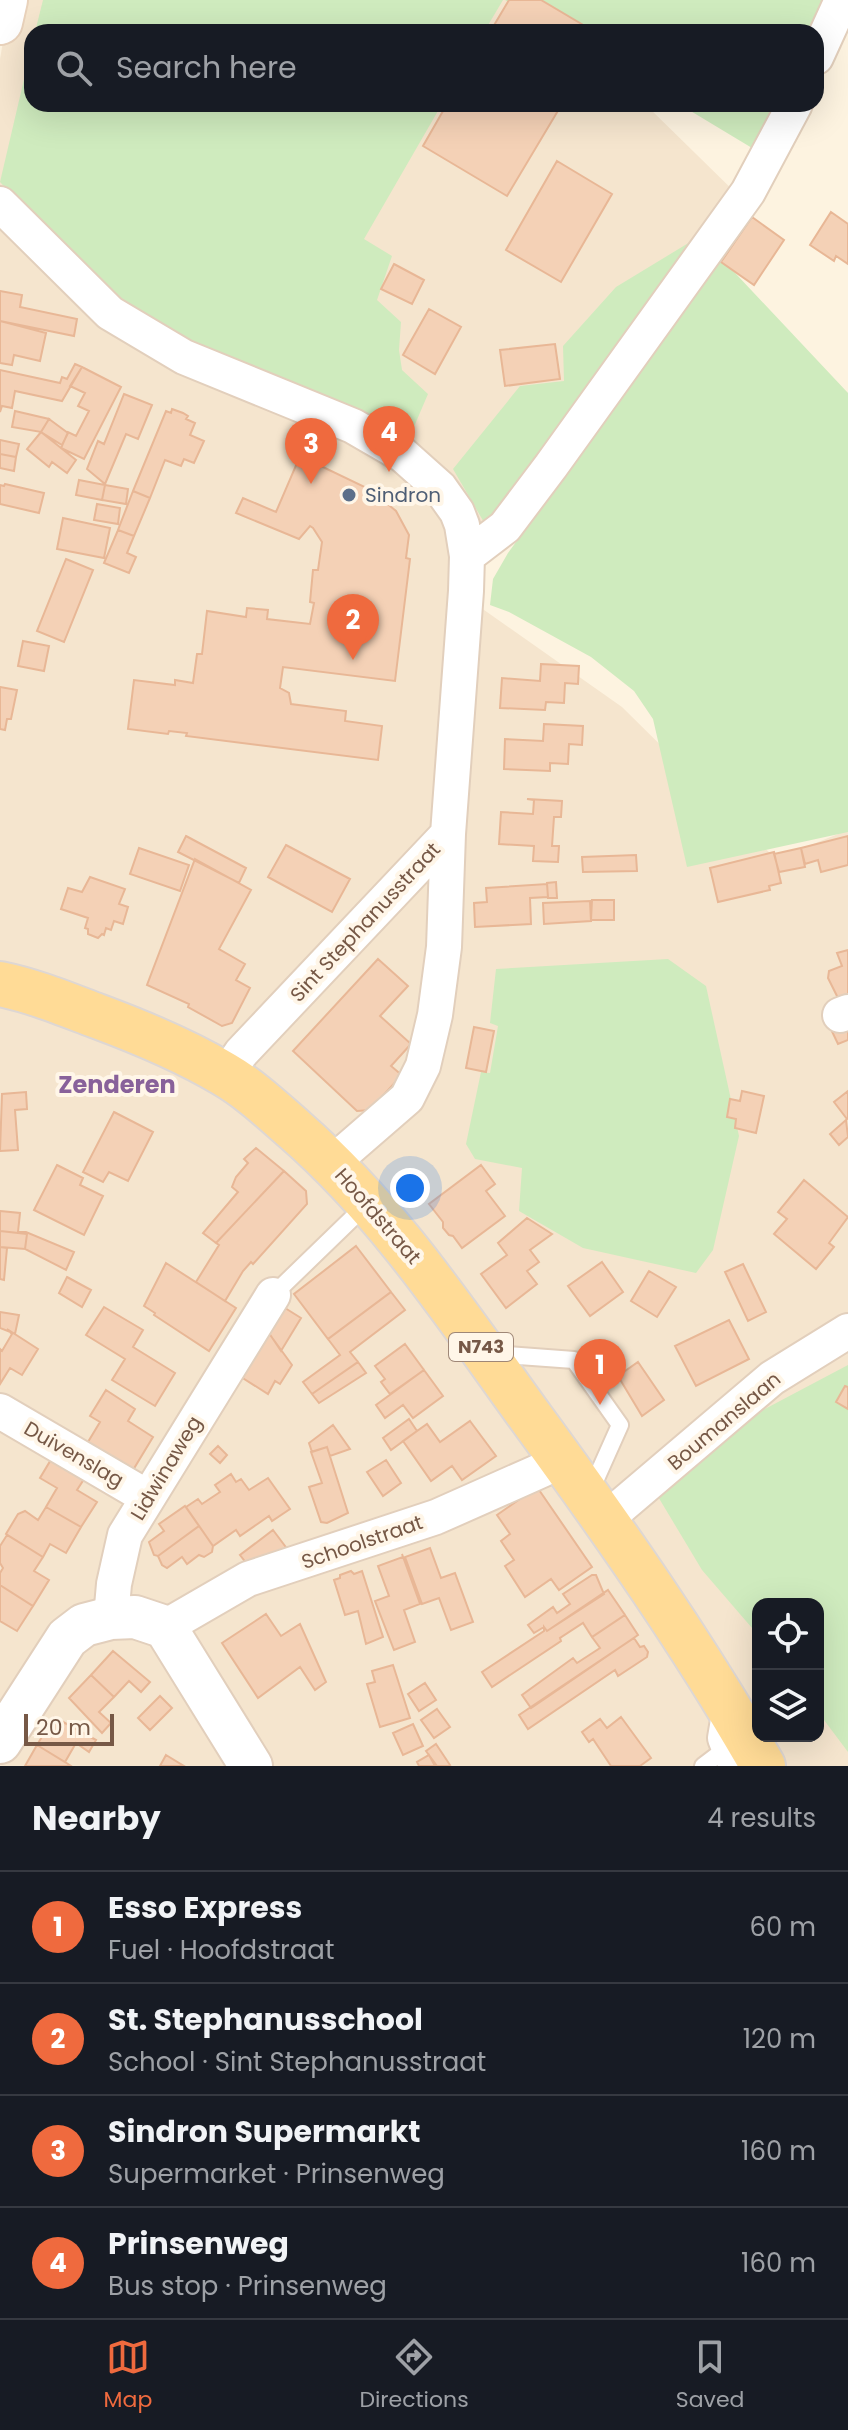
<!DOCTYPE html>
<meta charset="utf-8">
<style>
body{margin:0;font-family:Poppins,sans-serif;background:#242831;color:#f1f3f6}
.controls{position:absolute;right:24px;bottom:24px;display:grid;overflow:hidden;border-radius:16px;box-shadow:0 8px 32px #0002}
.controls button{width:72px;height:72px;display:grid;place-items:center;padding:0;border:0;border-bottom:2px solid #363941;background:#171b24;color:#f1f3f6;font:40px sans-serif}
.scale{position:absolute;left:24px;bottom:20px;width:90px;box-sizing:border-box;padding-left:8px;border:4px solid #765846;border-top:0;font-size:22px;line-height:28px;white-space:nowrap;color:#765846;-webkit-text-stroke:6px #fff6e8;paint-order:stroke}
.you{position:absolute;left:410px;top:1188px;width:28px;height:28px;margin:-20px;border:6px solid #fff;border-radius:50%;background:#1a73e8;box-shadow:0 0 0 12px #1a73e833}
.badge{display:grid;place-items:center;width:52px;height:52px;border-radius:50%;background:#ef6a3e;color:#fff;font-size:26px;font-weight:700}
.pin{position:absolute;translate:-50% -66px;filter:drop-shadow(0 2px 4px #0008)}
.pin::after{content:'';position:absolute;top:42px;width:28px;height:24px;background:inherit;clip-path:polygon(0 0,100% 0,50% 100%)}
.list{margin:0;padding:0;list-style:none}
h2{display:flex;justify-content:space-between;align-items:center;height:104px;margin:0;padding:0 32px;font-size:34px}
h2 small{font-size:26px;font-weight:400;color:#9ea1a6}
.list li{display:grid;grid-template-columns:52px 1fr auto;gap:24px;align-items:center;box-sizing:border-box;height:112px;padding:0 32px;border-top:2px solid #363941}
.list b{display:block;font-size:30px;white-space:nowrap}
.list p{margin:0;font-size:26px;white-space:nowrap;color:#9ea1a6}
.list em{font-size:26px;font-style:normal;color:#9ea1a6}
.icon{flex:none;width:44px;height:44px;fill:none;stroke:currentColor;stroke-width:2;stroke-linecap:round;stroke-linejoin:round}
.map{position:relative;flex:none;width:848px;height:1766px;overflow:hidden}
.search{position:absolute;background:#171b24;box-shadow:0 8px 32px #0002;left:24px;right:24px;top:24px;height:88px;display:flex;align-items:center;gap:20px;box-sizing:border-box;padding:0 28px;border-radius:24px;color:#9ea1a6;font-size:30px}
.sheet{height:552px;background:#171b24}
nav{display:flex;justify-content:space-around;align-items:center;box-sizing:border-box;height:112px;border-top:2px solid #363941;background:#171b24;font-size:22px;color:#9ea1a6}
nav a{display:grid;justify-items:center;gap:4px}
nav .on{color:#ef6a3e}
.map>svg:first-child{display:block}
</style>
<div class="map">
<svg width="848" height="1766" viewBox="0 0 848 1766">
<rect width="100%" height="100%" fill="#fdf3e0"/>
<path fill="#f5e5ce" fill-rule="evenodd" d="M10 0H539L571 32H32V104H645L745 202 467 556 477 605 622 707 776 859 848 830V1766H0V59ZM758 1604H818V1736H758Z"/>
<path fill="#cfebbe" d="M43 0H503L484 32H35Z
M505 0H830L815 32H559Z
M32 45V104H442L364 239 392 256 377 300 401 322 399 350 402 370 428 394 410 436 394 427 185 343 144 319 90 276 0 182Z
M679 104H782L757 151Z
M700 236 485 524 453 469 520 386 564 381 563 346 616 287Z
M722 259 848 393V832L687 867 653 719 634 691 591 657 509 612 490 605 493 579 508 553Z
M668 959 706 986 739 1136 713 1250 696 1273 583 1248 519 1211 522 1168 475 1159 466 1144 481 1072 490 1073 498 1026 490 1023 496 969Z
M848 1365V1752L818 1712V1604H758V1635L702 1570 657 1495 714 1436Z"/>
<path fill="#f4d1b6" stroke="#e8b796" stroke-width="2" d="M509 0H541L595 32H490Z
M447 104H562L507 196 423 146Z
M557 161 612 194 561 282 506 250Z
M831 212 848 224V264L836 256 834 261 810 245Z
M752 217 784 240 754 285 721 262Z
M394 264 424 280 412 304 381 289Z
M0 291 22 295 20 307 77 319 74 336 0 321Z
M429 309 461 327 435 374 403 355Z
M0 321 46 333 40 361 14 355 12 365 0 363Z
M555 344 560 379 505 386 500 350Z
M75 364 82 367 62 401 15 391 12 408 2 406 0 412V370L60 383 62 377 67 379Z
M82 367 121 387 84 459 61 448 68 432 76 436 89 411 78 406 85 393 70 386Z
M124 394 152 405 138 439 126 434 105 484 87 469 98 441 104 444Z
M172 409 183 413 188 416 186 419 195 423 190 435 204 441 194 463 184 459 181 466 165 460 150 498 133 491 166 411 171 413Z
M15 411 49 419 41 432 12 427Z
M49 419 68 433 62 445 41 432Z
M41 432 76 460 67 473 52 462 49 467 27 449Z
M0 440 19 444 16 457 0 454Z
M0 454 16 457 14 471 0 468Z
M300 456 371 490 396 511 409 535 406 558 410 559 395 681 283 667 280 688 289 693 291 704 346 711 345 721 382 726 378 760 186 736 187 733 169 731 168 734 128 729 134 680 175 685V680L193 683 197 654H202L207 611 246 617 247 608 268 610 267 619 310 624 314 603 310 602 313 570H318L322 542 313 528 310 526 299 539 236 513 243 498 276 512Z
M79 480 105 485 102 500 76 495Z
M5 484 44 493 39 513 0 504V485L4 486Z
M105 485 128 489 126 504 102 500Z
M133 491 150 498 134 536 118 530Z
M97 504 120 508 118 524 94 520Z
M63 518 110 528 104 558 57 549Z
M118 530 134 536 127 553 136 557 129 573 104 563Z
M66 559 93 570 64 642 37 631Z
M23 641 49 646 44 671 18 666Z
M541 664 579 666 578 684 565 683 564 703 546 702 545 710 500 708 502 678 540 681Z
M0 687 17 690 11 719H7L5 730 0 729Z
M544 724 583 726 582 745 569 744 568 764 550 763V771L504 769 505 739 543 741Z
M527 799 562 801 561 817H554L552 846H559L558 862 533 861 534 846 499 844 501 812 533 814 534 800Z
M186 836 246 868 239 883 178 852Z
M848 836V865L821 872 818 860 805 864 801 848Z
M286 845 350 879 332 912 268 877Z
M139 848 189 865 180 891 130 874Z
M801 848 805 867 779 872 774 854Z
M774 852 781 883 769 886 770 890 718 902 710 868Z
M636 855 637 871 583 872 582 857Z
M195 859 251 890 219 949 245 964 236 980 250 988 232 1023 222 1026 188 1007 189 1004 147 985Z
M90 877 125 889 119 904 128 907 123 924 114 921 111 930 106 928 104 935 102 934 98 938 88 934V929L85 928 88 918 61 909 68 888 82 892Z
M556 882 557 898H548L547 883Z
M547 884 548 897 530 898 531 924 475 927 474 903 487 902 486 888Z
M592 900H614V920H591Z
M590 901 591 921 544 924 543 903Z
M848 950V997L839 1000 828 978 829 971 842 966 837 953Z
M378 959 408 986 380 1016 411 1044 391 1066 404 1077 401 1076 370 1110 357 1111 293 1051Z
M848 1016V1040L838 1044 828 1023Z
M474 1027 494 1031 486 1072 466 1068Z
M742 1091 764 1096 756 1133 735 1128 736 1119 727 1117 730 1099 740 1101Z
M848 1091V1118L847 1119 834 1102Z
M26 1092 27 1109 15 1110 18 1150 0 1151 2 1094Z
M114 1112 153 1132 128 1181 109 1172 103 1182 83 1172Z
M846 1120 848 1137 839 1145 830 1134Z
M256 1148 284 1171 216 1243 203 1233 238 1192 232 1187 236 1177 248 1163 244 1159Z
M57 1165 83 1178 80 1185 103 1196 84 1235 34 1210Z
M481 1165 495 1184 486 1191 505 1216 462 1248 453 1236 449 1235 443 1228V1222L429 1204Z
M284 1171 306 1191 307 1204 253 1264 251 1262 243 1271 225 1301 196 1282 219 1245 216 1243Z
M804 1180 848 1217 829 1243 834 1247 816 1269 774 1234 787 1219 778 1212Z
M0 1211 20 1213 18 1232H26L74 1252 66 1270 25 1249 27 1234 0 1231Z
M527 1218 552 1234 530 1250 539 1262 527 1271 537 1284 506 1308 481 1274 507 1255 498 1243Z
M0 1231 27 1234 25 1249 0 1247Z
M356 1246 391 1292 328 1339 294 1294Z
M0 1247 7 1248 4 1280 0 1279Z
M602 1262 623 1292 590 1316 568 1286Z
M166 1263 236 1308 209 1351 154 1315 155 1313 144 1306Z
M743 1264 766 1312 748 1321 725 1272Z
M649 1271 676 1287 657 1317 631 1301Z
M67 1277 91 1290 82 1307 59 1293Z
M391 1292 405 1310 350 1352 358 1362 312 1394 303 1382 340 1355 328 1339Z
M104 1307 143 1330 133 1347 175 1373 155 1406 112 1380 125 1359 86 1335Z
M285 1308 301 1318 281 1351 269 1333Z
M0 1312 19 1315 15 1334 0 1328Z
M729 1320 749 1359 696 1386 675 1346Z
M7 1329 38 1349 22 1375 10 1368 0 1384V1349L2 1351 12 1334Z
M268 1332 292 1365 280 1384 275 1381 268 1394 241 1377Z
M405 1344 424 1370 390 1394 381 1382 385 1379 375 1366Z
M358 1362 366 1373 319 1403 312 1394Z
M638 1362 664 1400 642 1416 618 1376Z
M424 1370 443 1396 413 1418 403 1405 385 1418 376 1405Z
M845 1386 848 1387V1409L836 1402Z
M106 1390 135 1409 128 1421 153 1437 133 1470 88 1442 100 1422 90 1416Z
M409 1419 417 1431 391 1450 383 1438Z
M470 1421 496 1456 462 1480 452 1466 431 1481 403 1441 427 1424 440 1442Z
M333 1425 350 1449 330 1456 327 1447 312 1452 309 1443Z
M218 1446 227 1455 220 1463 210 1454Z
M327 1447 348 1513 327 1523 321 1522 309 1487 322 1483 311 1452Z
M55 1453 88 1473 77 1490 97 1502 81 1527 46 1507 57 1488 40 1478Z
M386 1460 401 1483 383 1496 367 1472Z
M231 1474 236 1482 241 1479 249 1490 268 1478 290 1509 272 1521 269 1516 240 1536 236 1530 213 1546 186 1507 198 1499 202 1504 220 1492 215 1485Z
M537 1487 592 1567 559 1590 551 1579 525 1597 505 1566 514 1560 501 1541 510 1534 497 1515Z
M185 1506 199 1526 158 1556 154 1555 149 1542 164 1531 159 1524Z
M46 1507 81 1527 66 1553 50 1544 43 1557 6 1534 18 1514 25 1511 38 1520Z
M199 1526 213 1546 212 1552 204 1557 199 1555 187 1564 182 1557 167 1568 162 1565 158 1556Z
M273 1530 288 1550 247 1564 240 1555Z
M7 1535 43 1557 34 1571 49 1580 33 1606 0 1585V1573L3 1568 0 1563V1546Z
M430 1548 441 1578 455 1573 473 1622 451 1630 439 1598 422 1604 405 1557Z
M402 1554 419 1601 420 1604 404 1610 415 1642 394 1650 375 1601 389 1596 378 1566 403 1557Z
M351 1571 354 1574 362 1571 383 1637 366 1644 358 1611 345 1615 334 1580 340 1578V1575Z
M592 1575H596L604 1594 547 1631 544 1627 534 1633 528 1625 553 1607 557 1613 570 1604 563 1594Z
M0 1585 33 1606 17 1631 0 1621Z
M608 1590 625 1615 592 1637 583 1623 560 1638 561 1641 492 1687 482 1672 544 1631V1627L547 1631Z
M266 1614 281 1636 300 1624 326 1682 315 1690 300 1667 258 1698 222 1643Z
M625 1615 638 1635 531 1708 522 1695 573 1658 577 1663 600 1648 592 1637Z
M634 1638 640 1647 644 1646 648 1652 647 1657 618 1676 615 1670 528 1729 519 1715Z
M113 1651 150 1682 141 1692 129 1681 114 1697 91 1675Z
M393 1665 410 1718 380 1727 367 1684 375 1682 372 1671Z
M91 1675 114 1697 99 1712 111 1723 102 1733 69 1698Z
M425 1683 436 1700 419 1711 408 1694Z
M160 1696 172 1708 150 1730 138 1718Z
M437 1709 450 1727 434 1738 421 1720Z
M54 1717 96 1740 89 1752 76 1743 65 1762 37 1745Z
M621 1717 651 1758 640 1766H611L593 1739 589 1742 582 1732 600 1719 607 1728Z
M413 1724 423 1746 403 1755 393 1733Z
M436 1744 450 1765 448 1766H437L426 1751Z
M37 1745 65 1762 71 1766H25Z
M166 1755 184 1766H160Z
M429 1755 435 1766H419L417 1762Z"/>
<g fill="none" stroke-linecap="round" stroke-linejoin="round">
<defs>
<path id="service" d="M273 1295 367 1204
M493 1354 574 1360 620 1425 591 1490
M703 1766 728 1747"/>
<path id="minor" d="M816 57 842 0
M0 204 110 313 184 357 353 426 403 455 440 488 457 512 462 525 467 556 466 591 448 834 444 947 435 1015 423 1066 407 1098 332 1163
M467 556 505 527 551 466 748 192 795 104
M840 1015 848 1012
M226 1075 241 1053 448 834
M0 1411 147 1497
M606 1519 772 1378 848 1331
M111 1618 114 1584 125 1535 273 1295
M165 1627 248 1579 436 1517 542 1470 560 1457
M729 1714 725 1738 736 1766"/>
<path id="tertiary" d="M0 1742 67 1638 84 1625 111 1618 135 1617 165 1627 251 1766"/>
<path id="secondary" d="M0 22 5 0"/>
<path id="primary" d="M0 984C34 991 65 1004 97 1016 140 1032 184 1050 224 1074 250 1089 272 1110 295 1130 390 1213 458 1317 532 1419 614 1531 694 1645 763 1766"/>
</defs>
<use href="#service" stroke="#e2cfbc" stroke-width="20"/>
<use href="#minor" stroke="#e2cfbc" stroke-width="38"/>
<use href="#tertiary" stroke="#e2cfbc" stroke-width="46"/>
<use href="#secondary" stroke="#e9d2bb" stroke-width="48"/>
<use href="#primary" stroke="#ded7d3" stroke-width="48"/>
<use href="#service" stroke="#fff" stroke-width="16"/>
<use href="#minor" stroke="#fff" stroke-width="34"/>
<use href="#tertiary" stroke="#fff" stroke-width="42"/>
<use href="#secondary" stroke="#fff" stroke-width="44"/>
<use href="#primary" stroke="#ffdb96" stroke-width="44"/>
</g>
<circle fill="#5c6f8a" stroke="#fff6e8" stroke-width="3" cx="349" cy="495" r="8"/>
<g text-anchor="middle" stroke-width="8" stroke-linejoin="round" paint-order="stroke">
<rect fill="#fff6e8" stroke="#9f8777" stroke-width="2" x="449" y="1333" width="64" height="28" rx="6"/>
<g font-size="18" font-weight="bold" fill="#765846">
<text x="481" y="1353">N743</text>
</g>
<g font-size="20" fill="#4e5e75" stroke="#fff6e8" text-anchor="start">
<text x="365" y="502">Sindron</text>
</g>
<g font-size="20" fill="#765846" stroke="#fff6e8">
<text transform="translate(365 922) rotate(-47)" y="7">Sint Stephanusstraat</text>
<text transform="translate(378 1216) rotate(49)" y="7">Hoofdstraat</text>
<text transform="translate(724 1421) rotate(-40)" y="7">Boumanslaan</text>
<text transform="translate(74 1454) rotate(30)" y="7">Duivenslag</text>
<text transform="translate(166 1468) rotate(-59)" y="7">Lidwinaweg</text>
<text transform="translate(362 1542) rotate(-19)" y="7">Schoolstraat</text>
</g>
<g font-size="24" font-weight="bold" fill="#88619a" stroke="#fff6e8">
<text x="117" y="1093">Zenderen</text>
</g>
</g>
</svg>
<div class="controls">
<button><svg class="icon" aria-label="locate" viewBox="0 0 24 24"><circle cx="12" cy="12" r="6"/><path d="M12 2v4M12 18v4M2 12h4M18 12h4"/></svg></button>
<button><svg class="icon" aria-label="layers" viewBox="0 0 24 24"><path d="M12 4l9 5-9 5-9-5zM3 14l9 5 9-5"/></svg></button>
</div>
<div class="scale">20 m</div>
<div class="you"></div>
<div class="pin badge" style="left:600px;top:1405px">1</div>
<div class="pin badge" style="left:353px;top:660px">2</div>
<div class="pin badge" style="left:311px;top:484px">3</div>
<div class="pin badge" style="left:389px;top:472px">4</div>
<div class="search"><svg class="icon" aria-label="search" viewBox="0 0 24 24"><circle cx="10" cy="10" r="6"/><path d="M15 15l6 6"/></svg>Search here</div>
</div>
<section class="sheet">
<h2>Nearby<small>4 results</small></h2>
<ul class="list">
<li><span class="badge">1</span><div><b>Esso Express</b><p>Fuel · Hoofdstraat</p></div><em>60 m</em></li>
<li><span class="badge">2</span><div><b>St. Stephanusschool</b><p>School · Sint Stephanusstraat</p></div><em>120 m</em></li>
<li><span class="badge">3</span><div><b>Sindron Supermarkt</b><p>Supermarket · Prinsenweg</p></div><em>160 m</em></li>
<li><span class="badge">4</span><div><b>Prinsenweg</b><p>Bus stop · Prinsenweg</p></div><em>160 m</em></li>
</ul>
</section>
<nav>
<a class="on"><svg class="icon" aria-label="map" viewBox="0 0 24 24"><path d="M3 6l6-2 6 2 6-2v14l-6 2-6-2-6 2zM9 4v14M15 6v14"/></svg>Map</a>
<a><svg class="icon" aria-label="directions" viewBox="0 0 24 24"><path d="M12 3l9 9-9 9-9-9zM9 14v-3h6M13 9l2 2-2 2"/></svg>Directions</a>
<a><svg class="icon" aria-label="saved" viewBox="0 0 24 24"><path d="M7 4h10v16l-5-4-5 4z"/></svg>Saved</a>
</nav>
